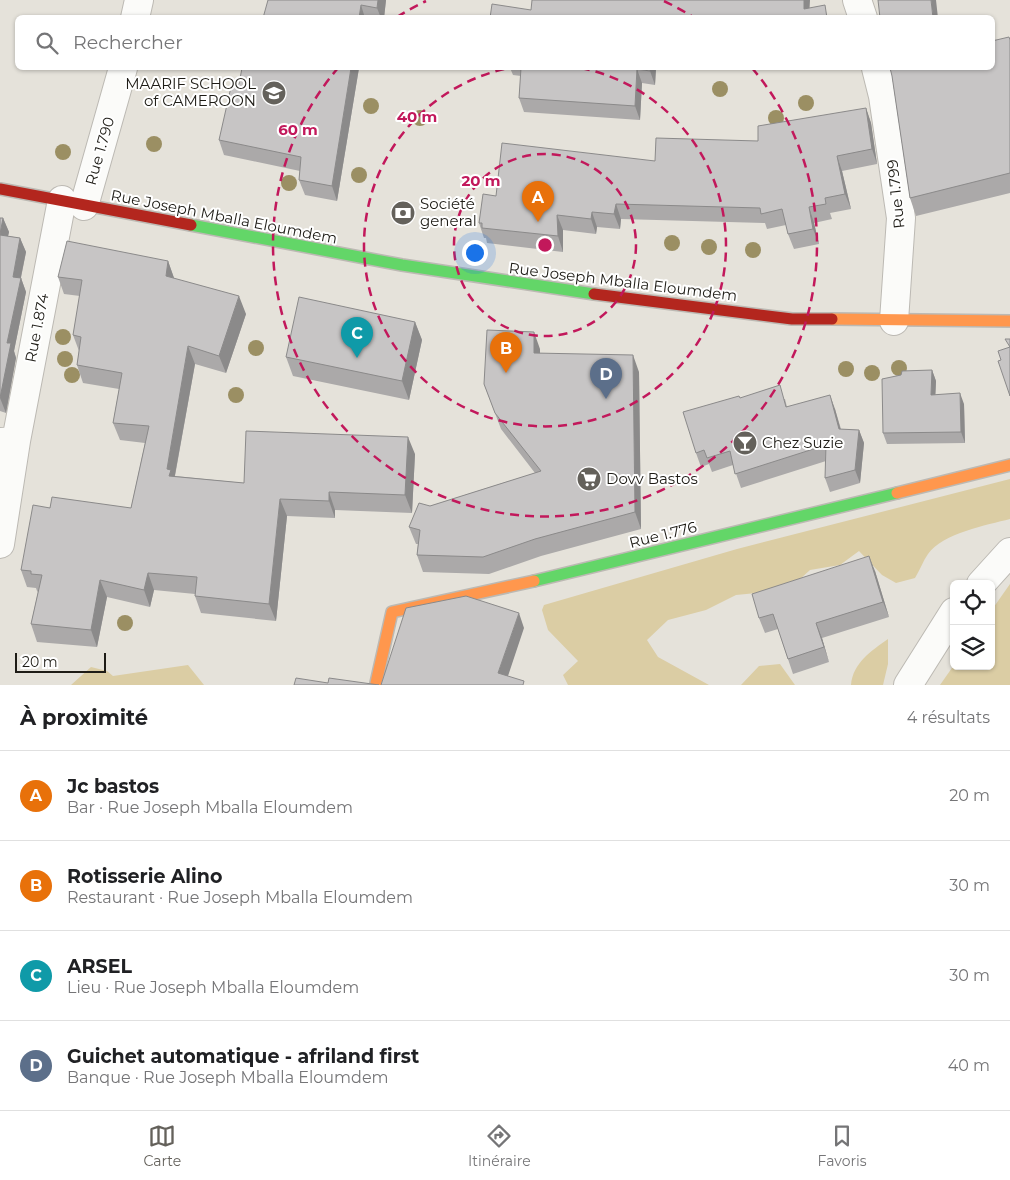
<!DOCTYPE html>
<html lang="fr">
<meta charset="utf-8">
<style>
body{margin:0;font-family:Montserrat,sans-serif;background:#f2f2f2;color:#202124}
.controls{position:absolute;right:15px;bottom:15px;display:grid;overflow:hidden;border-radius:8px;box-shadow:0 1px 4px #0004}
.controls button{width:45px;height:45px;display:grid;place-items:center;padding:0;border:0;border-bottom:1px solid #e0e0e0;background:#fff;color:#202124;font:25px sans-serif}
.scale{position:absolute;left:15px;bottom:12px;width:91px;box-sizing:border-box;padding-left:5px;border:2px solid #1e1c16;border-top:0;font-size:14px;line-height:18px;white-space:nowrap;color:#1e1c16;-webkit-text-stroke:4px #fff;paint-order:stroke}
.you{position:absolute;left:474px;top:252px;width:18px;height:18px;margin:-12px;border:4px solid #fff;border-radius:50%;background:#1a73e8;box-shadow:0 0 0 8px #1a73e833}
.badge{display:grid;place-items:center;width:32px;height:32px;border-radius:50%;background:#64615b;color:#fff;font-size:16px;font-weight:700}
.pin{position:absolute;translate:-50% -41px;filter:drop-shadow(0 1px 2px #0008)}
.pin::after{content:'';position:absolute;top:26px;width:18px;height:15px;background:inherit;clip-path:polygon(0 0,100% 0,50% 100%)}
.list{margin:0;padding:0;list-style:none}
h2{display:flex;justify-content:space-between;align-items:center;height:65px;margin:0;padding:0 20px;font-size:21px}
h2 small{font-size:16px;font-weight:400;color:#757577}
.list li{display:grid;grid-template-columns:32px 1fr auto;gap:15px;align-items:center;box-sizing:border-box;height:90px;padding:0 20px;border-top:1px solid #e0e0e0}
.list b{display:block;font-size:19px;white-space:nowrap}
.list p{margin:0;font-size:16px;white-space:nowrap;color:#757577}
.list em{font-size:16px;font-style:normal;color:#757577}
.icon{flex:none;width:28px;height:28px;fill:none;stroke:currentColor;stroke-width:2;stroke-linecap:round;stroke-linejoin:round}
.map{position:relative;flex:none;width:1010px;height:685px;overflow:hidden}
.search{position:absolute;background:#fff;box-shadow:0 1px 4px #0004;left:15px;right:15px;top:15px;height:55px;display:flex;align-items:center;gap:12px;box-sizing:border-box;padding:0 18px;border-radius:8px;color:#757577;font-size:19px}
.sheet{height:425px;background:#fff}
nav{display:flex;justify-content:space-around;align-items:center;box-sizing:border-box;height:70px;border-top:1px solid #e0e0e0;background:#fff;font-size:14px;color:#757577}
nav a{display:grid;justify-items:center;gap:2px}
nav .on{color:#64615b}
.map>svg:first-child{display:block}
</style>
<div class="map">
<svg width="1010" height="685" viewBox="0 0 1010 685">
<rect width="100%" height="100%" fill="#e5e2da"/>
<path fill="#dbcda4" d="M1010 479V519C987 525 943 533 928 554 923 561 920 570 915 578L896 583 882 575 859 551 840 565 810 570 788 590 736 595 706 610 668 620 647 640 658 657 709 685H568L563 675 578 661 548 630 542 610 544 605 737 549Z
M1010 584V685H940L954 665 991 666V611Z
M888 639V664L883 685H851C853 663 871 651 888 639Z
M780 664 795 685H738H741L759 666Z
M188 665 204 685H71L91 667 107 671 113 676Z"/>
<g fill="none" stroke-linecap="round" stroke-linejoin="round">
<defs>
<path id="street" d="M857 0 863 18
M135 18 139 0
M876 68 883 96 901 218 894 321
M84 206 123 68
M0 442 16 441 62 200
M0 544 16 441
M981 584 1010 552
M908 685 954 612"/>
<path id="fast" d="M191 225 402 265 594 294
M534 581 897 493"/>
<path id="slow" d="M832 319 1010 321
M897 493 1010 465
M376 683 392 612 534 581"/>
<path id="jam" d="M0 189 191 225
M594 294 792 319H832"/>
</defs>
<use href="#street" stroke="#bcb9b3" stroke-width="30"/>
<use href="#fast" stroke="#bcb9b3" stroke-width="14"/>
<use href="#slow" stroke="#bcb9b3" stroke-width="14"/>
<use href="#jam" stroke="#bcb9b3" stroke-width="14"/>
<use href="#street" stroke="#fbfbf9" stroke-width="28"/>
<use href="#fast" stroke="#63d668" stroke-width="11"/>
<use href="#slow" stroke="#ff974d" stroke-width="11"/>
<use href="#jam" stroke="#b3261e" stroke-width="11"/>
</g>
<g fill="#9b8f63">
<circle cx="720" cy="89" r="8"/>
<circle cx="806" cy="103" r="8"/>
<circle cx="371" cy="106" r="8"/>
<circle cx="420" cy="118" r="8"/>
<circle cx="776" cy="118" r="8"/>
<circle cx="154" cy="144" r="8"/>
<circle cx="63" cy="152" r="8"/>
<circle cx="359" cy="175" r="8"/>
<circle cx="289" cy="183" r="8"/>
<circle cx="672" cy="243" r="8"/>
<circle cx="709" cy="247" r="8"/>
<circle cx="753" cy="250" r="8"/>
<circle cx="63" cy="337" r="8"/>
<circle cx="256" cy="348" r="8"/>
<circle cx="65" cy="359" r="8"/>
<circle cx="899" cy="368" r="8"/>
<circle cx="846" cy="369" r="8"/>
<circle cx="872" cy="373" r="8"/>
<circle cx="72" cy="375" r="8"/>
<circle cx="236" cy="395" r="8"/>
<circle cx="125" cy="623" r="8"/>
</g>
<path fill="#aba9a9" d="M386 0 384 18H263Z
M1010 40V193L916 216 910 198 892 76Z
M251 68H359L337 201 305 195 299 180 300 171 224 155 219 140Z
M510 68H656L655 85 642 83 640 120 524 112 519 98 521 76 513 75Z
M866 108 871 123 877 164 842 171 851 209 830 213 832 219 814 223 819 244 794 249 788 234 786 225 767 229 765 223 621 219 620 229 597 227 596 234 563 230V252L487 243 486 238H484L479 223 496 196 655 161 758 141Z
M0 218H3L9 232 8 236 20 238 26 252 21 278 26 292 14 351 16 358 6 413 0 411Z
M168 261 174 278 246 314 226 373 195 364 175 476 244 483 415 454 412 513 335 510V518L287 516 276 621 201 613 195 596V594L154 590 150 607 107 597 97 647 37 642 31 624 38 592 37 591 36 588 27 587 21 570 50 508H131L145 443 120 440 113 423 119 389 83 383 77 365 79 351 73 335 80 296 64 294 58 277Z
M415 322 422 340 409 400 293 376 286 357Z
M540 349V353L639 372 641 529 541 556 489 574 423 572 417 555 418 544H416L409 527 430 506 535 473 501 429 484 384Z
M932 370 936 381 935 395 964 404 965 443 887 444 883 433Z
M740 398 785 399 787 407 835 409 841 429 859 430 864 443 860 483 830 492 825 478 826 461 741 488 733 465 712 472 709 464 701 467 696 453Z
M875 571 889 617 822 638 829 662 793 674 778 629 765 633 759 618Z"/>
<path fill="#8b8a8a" d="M378 0H386L384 18H381L377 8Z
M804 0H810L809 18 804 9Z
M931 0H936L938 18H933Z
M361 5 365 18H359Z
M351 68H359L337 201 332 186Z
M650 68H656L655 85 650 71Z
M637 69 642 83 640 120 635 106Z
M866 108 871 123 877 164 872 149Z
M837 156 842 171 851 209 845 194Z
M616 204 621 219 620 229 614 214Z
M809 207 814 223 819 244 813 229Z
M592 212 597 227 596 234 591 219Z
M557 215 563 230V252L558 236Z
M3 218 9 232 5 249 0 235Z
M20 238 26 252 18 291 13 277Z
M168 261 174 278 166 276Z
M21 278 26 292 14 351 16 358 6 413 0 398 7 343Z
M239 296 246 314 226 373 219 356Z
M415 322 422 340 409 400 402 381Z
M534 332 540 349V370L534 353Z
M188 346 195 364 174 480 176 493 167 469Z
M633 355 639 372 641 529 635 512Z
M932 370 936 381 935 406 931 395Z
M960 393 964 404 965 443 961 432Z
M830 395 835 409 844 442 839 429Z
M859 430 864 443 860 483 855 470Z
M408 437 415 454 412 513 405 495Z
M329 492 335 510V518L329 501Z
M280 499 287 516 276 621 269 604Z
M869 556 875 571 889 617 883 602Z
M148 573 154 590 150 607 144 590Z
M100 580 107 597 97 647 91 630Z
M519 613 524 628 505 685 498 673Z
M816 623 822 638 829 662Z"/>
<path fill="#c7c5c5" stroke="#8b8a8a" d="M268 0H378L377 8 361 5 359 18H263Z
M532 0H804V9L825 5 827 18H490L492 4 531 10Z
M878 0H931L933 18H880Z
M1009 37 1010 40V173L910 198 892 76 890 68H992V41Z
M242 68H351L332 186 299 180 301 157 219 140 231 87 239 84Z
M521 68H650V71L637 69 635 106 519 98Z
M866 108 872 149 837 156 845 194 825 198 826 204 809 207 813 229 788 234 782 209 761 214 760 208 616 204 614 214 592 212 591 219 557 215 558 236 482 228V223H479L483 194 496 196 502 143 655 161 656 138 758 141V126Z
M0 218H3L0 234Z
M0 235 20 238 13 277 21 278 7 343H11L0 398Z
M67 241 168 261 166 276 239 296 219 356 188 346 167 469 171 470 169 476 244 483 246 431 408 437 405 495 329 492V501L280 499 269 604 195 596 197 577 148 573 144 590 100 580 91 630 31 624 42 575 31 574V571L21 570 33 505 50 508 52 497 131 508 149 426 113 423 122 373 77 365 81 337 73 335 82 280 58 277Z
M299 297 415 322 402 381 286 357Z
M487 330 534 332V353L633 355 635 512 535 539 483 557 417 555 420 530 409 527 419 503 430 506 541 471 495 413 484 384Z
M1005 339H1010V347Z
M1010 347V396L998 361 1001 360 998 351Z
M932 370 931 395 960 393 961 432 883 433 882 379 901 375 902 371Z
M780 385 786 407 830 395 839 429 859 430 855 470 825 478 826 445 735 474 730 451 707 458 704 450 696 453 683 412 739 396 740 398Z
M869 556 883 602 816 623 824 647 788 659 773 614 759 618 752 594Z
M466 596 519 613 498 673 524 681 523 685H381L406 608Z
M296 678 328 683 329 678 379 685H294Z"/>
<g fill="none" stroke="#c2185b" stroke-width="2.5" stroke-dasharray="9 6">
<circle cx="545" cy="245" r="91"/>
<path d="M581 68A181 181 0 1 1 509 68"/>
<path d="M397 17A272 272 0 0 1 426 1M664 1A272 272 0 0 1 693 17M752 68A272 272 0 1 1 338 68"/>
</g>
<defs>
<symbol id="school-disc" viewBox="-11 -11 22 22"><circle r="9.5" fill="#64615b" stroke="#fff"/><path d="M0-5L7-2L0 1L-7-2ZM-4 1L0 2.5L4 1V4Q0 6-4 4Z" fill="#fff"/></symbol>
<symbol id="bank-disc" viewBox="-11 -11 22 22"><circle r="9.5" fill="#64615b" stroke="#fff"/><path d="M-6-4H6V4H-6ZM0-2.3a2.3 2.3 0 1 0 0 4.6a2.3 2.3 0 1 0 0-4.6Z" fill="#fff"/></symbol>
<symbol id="bar-disc" viewBox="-11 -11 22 22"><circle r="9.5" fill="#64615b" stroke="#fff"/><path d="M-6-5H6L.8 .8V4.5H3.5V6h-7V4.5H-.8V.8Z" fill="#fff"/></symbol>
<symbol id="supermarket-disc" viewBox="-11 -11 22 22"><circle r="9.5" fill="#64615b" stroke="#fff"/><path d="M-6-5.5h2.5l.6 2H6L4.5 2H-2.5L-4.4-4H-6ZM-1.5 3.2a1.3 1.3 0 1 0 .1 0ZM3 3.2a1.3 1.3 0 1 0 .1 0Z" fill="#fff"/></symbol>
</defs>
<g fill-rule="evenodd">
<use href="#school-disc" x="260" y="79" width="28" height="28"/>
<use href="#bank-disc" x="389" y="199" width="28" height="28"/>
<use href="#bar-disc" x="731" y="429" width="28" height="28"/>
<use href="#supermarket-disc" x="575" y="465" width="28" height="28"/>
</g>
<g text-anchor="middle" stroke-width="4" stroke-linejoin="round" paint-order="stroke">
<g font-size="15" fill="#1e1c16" stroke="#fff" text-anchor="start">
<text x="256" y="89" text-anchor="end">MAARIF SCHOOL<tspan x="256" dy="17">of CAMEROON</tspan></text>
<text x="420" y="209">Société<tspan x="420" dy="17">general</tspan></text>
<text x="762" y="448">Chez Suzie</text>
<text x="606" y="484">Dovv Bastos</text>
</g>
<g font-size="15" fill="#1e1c16" stroke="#fff">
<text transform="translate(100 151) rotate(-74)" y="5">Rue 1.790</text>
<text transform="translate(896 194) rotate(-96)" y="5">Rue 1.799</text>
<text transform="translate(224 217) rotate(11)" y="5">Rue Joseph Mballa Eloumdem</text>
<text transform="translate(623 282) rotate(7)" y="5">Rue Joseph Mballa Eloumdem</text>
<text transform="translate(37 328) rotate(-79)" y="5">Rue 1.874</text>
<text transform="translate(663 535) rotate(-14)" y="5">Rue 1.776</text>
</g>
</g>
<circle cx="545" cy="245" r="8" fill="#c2185b" stroke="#fff" stroke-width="2.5"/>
<g font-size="15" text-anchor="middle" font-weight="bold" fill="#c2185b" stroke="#fff" stroke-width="4" stroke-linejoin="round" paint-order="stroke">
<text x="417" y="122">40 m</text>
<text x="298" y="135">60 m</text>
<text x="481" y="186">20 m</text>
</g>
</svg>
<div class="controls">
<button><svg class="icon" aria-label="locate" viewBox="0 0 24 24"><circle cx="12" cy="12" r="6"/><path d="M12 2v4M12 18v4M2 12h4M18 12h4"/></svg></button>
<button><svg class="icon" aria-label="layers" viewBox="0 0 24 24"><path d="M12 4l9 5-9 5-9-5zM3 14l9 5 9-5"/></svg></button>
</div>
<div class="scale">20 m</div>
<div class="you"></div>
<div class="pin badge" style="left:538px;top:222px;background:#e8710a">A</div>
<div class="pin badge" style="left:506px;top:373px;background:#e8710a">B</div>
<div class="pin badge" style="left:357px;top:358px;background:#0f9aa8">C</div>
<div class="pin badge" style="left:606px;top:399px;background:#5c6f8a">D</div>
<div class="search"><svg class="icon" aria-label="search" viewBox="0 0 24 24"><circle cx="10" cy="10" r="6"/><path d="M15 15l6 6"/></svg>Rechercher</div>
</div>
<section class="sheet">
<h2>À proximité<small>4 résultats</small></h2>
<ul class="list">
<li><span class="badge" style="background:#e8710a">A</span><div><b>Jc bastos</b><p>Bar · Rue Joseph Mballa Eloumdem</p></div><em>20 m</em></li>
<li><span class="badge" style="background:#e8710a">B</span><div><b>Rotisserie Alino</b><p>Restaurant · Rue Joseph Mballa Eloumdem</p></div><em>30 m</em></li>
<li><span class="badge" style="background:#0f9aa8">C</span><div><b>ARSEL</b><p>Lieu · Rue Joseph Mballa Eloumdem</p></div><em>30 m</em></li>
<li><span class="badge" style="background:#5c6f8a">D</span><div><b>Guichet automatique - afriland first</b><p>Banque · Rue Joseph Mballa Eloumdem</p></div><em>40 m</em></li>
</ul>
</section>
<nav>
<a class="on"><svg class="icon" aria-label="map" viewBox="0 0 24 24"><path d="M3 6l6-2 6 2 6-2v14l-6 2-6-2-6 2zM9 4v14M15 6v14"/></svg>Carte</a>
<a><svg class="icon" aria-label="directions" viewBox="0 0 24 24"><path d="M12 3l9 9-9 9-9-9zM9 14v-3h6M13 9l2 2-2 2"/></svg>Itinéraire</a>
<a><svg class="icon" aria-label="saved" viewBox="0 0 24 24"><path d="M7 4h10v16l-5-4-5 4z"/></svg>Favoris</a>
</nav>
